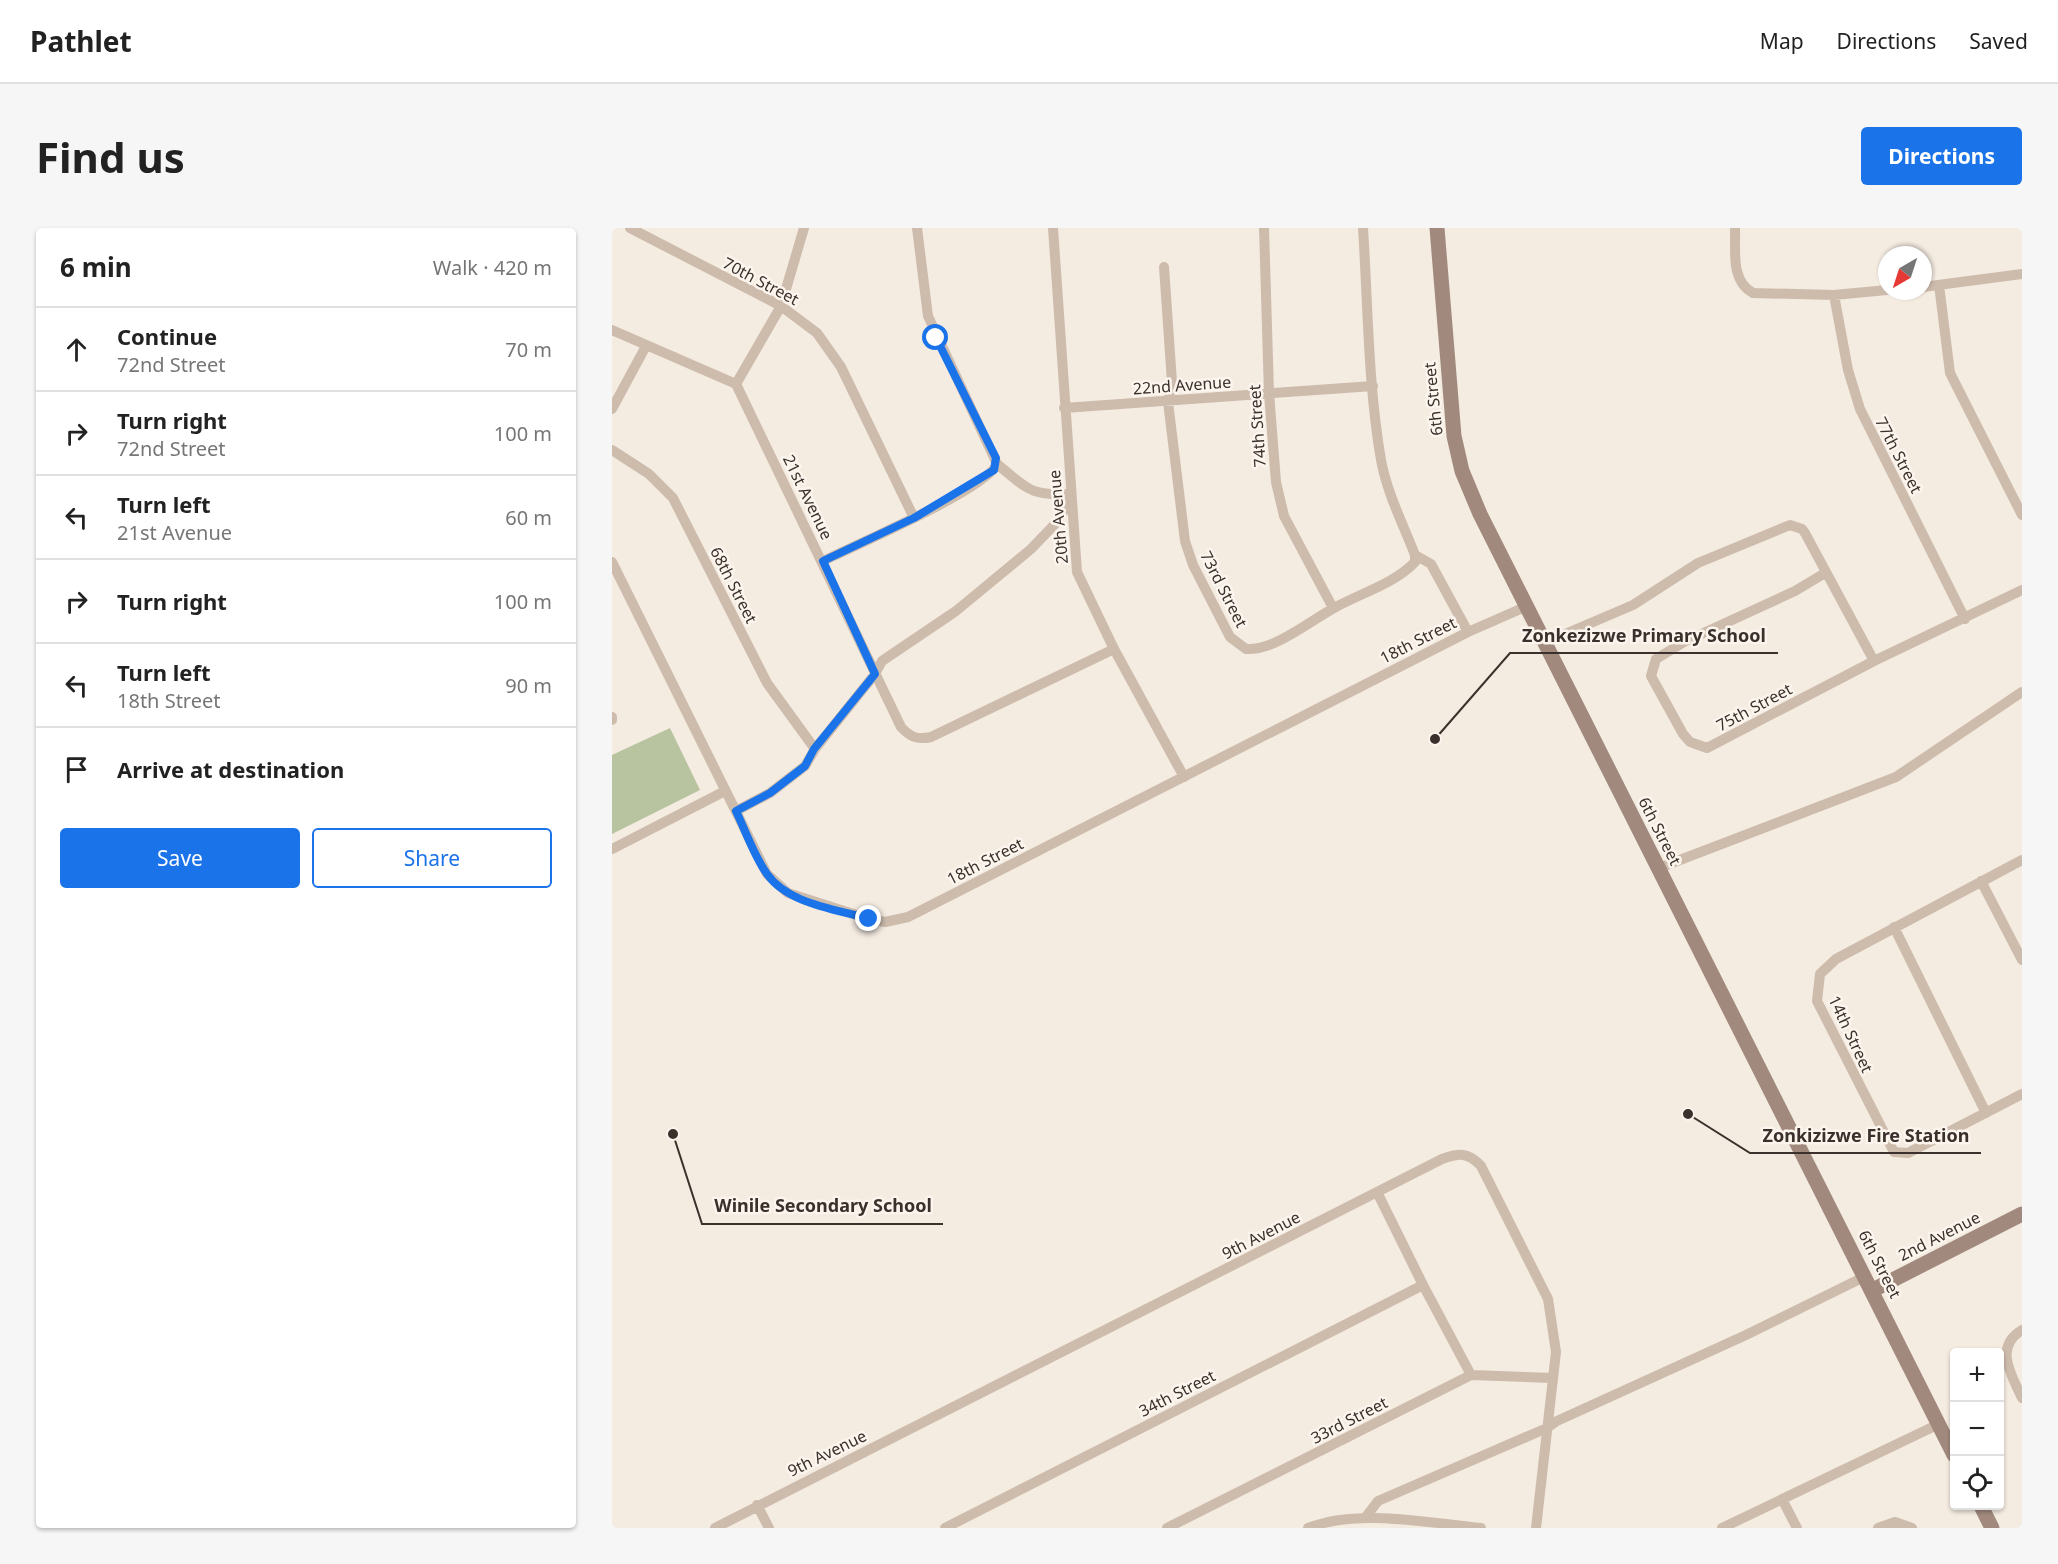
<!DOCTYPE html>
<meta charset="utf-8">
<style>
body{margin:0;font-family:"Noto Sans",sans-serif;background:#f6f6f6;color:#222}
.controls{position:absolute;right:18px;bottom:18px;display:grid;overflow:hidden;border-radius:6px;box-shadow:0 2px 4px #0004}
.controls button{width:54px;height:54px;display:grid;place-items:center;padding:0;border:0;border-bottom:2px solid #e0e0e0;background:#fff;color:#222;font:30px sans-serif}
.compass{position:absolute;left:1266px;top:18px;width:54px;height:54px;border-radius:50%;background:#fff;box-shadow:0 2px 4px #0004;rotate:219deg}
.stop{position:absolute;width:18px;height:18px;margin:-14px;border:4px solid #1a73e8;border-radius:50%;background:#fff}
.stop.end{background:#1a73e8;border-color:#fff;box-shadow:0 2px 6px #0008}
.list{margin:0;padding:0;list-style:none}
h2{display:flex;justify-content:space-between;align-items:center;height:78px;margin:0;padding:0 24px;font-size:26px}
h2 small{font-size:20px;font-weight:400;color:#767676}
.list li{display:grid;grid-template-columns:39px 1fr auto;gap:18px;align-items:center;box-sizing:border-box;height:84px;padding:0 24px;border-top:2px solid #e0e0e0}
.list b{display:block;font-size:22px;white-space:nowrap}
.list p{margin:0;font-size:20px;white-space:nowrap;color:#767676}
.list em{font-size:20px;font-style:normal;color:#767676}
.actions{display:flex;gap:12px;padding:18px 24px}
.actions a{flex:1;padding:14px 0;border:2px solid #1a73e8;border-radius:6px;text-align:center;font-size:21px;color:#1a73e8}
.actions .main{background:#1a73e8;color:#fff}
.icon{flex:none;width:33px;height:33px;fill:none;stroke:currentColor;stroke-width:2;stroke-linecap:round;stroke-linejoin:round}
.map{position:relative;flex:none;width:1410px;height:1300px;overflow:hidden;border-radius:6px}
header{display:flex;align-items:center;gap:36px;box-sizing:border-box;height:84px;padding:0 30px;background:#fff;border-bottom:2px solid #e0e0e0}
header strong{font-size:28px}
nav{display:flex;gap:33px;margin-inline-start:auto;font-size:21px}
.intro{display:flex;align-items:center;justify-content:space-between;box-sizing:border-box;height:144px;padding:0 36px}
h1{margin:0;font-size:42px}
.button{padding:15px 27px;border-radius:6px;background:#1a73e8;color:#fff;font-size:21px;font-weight:700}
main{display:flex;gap:36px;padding:0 36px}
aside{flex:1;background:#fff;border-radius:6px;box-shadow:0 2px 4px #0004}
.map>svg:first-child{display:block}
</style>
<header>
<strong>Pathlet</strong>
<nav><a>Map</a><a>Directions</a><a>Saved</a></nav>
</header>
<div class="intro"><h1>Find us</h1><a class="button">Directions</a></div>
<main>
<aside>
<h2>6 min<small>Walk · 420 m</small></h2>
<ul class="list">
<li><svg class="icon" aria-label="ahead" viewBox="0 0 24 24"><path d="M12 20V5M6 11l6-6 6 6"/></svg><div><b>Continue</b><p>72nd Street</p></div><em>70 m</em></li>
<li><svg class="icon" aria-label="right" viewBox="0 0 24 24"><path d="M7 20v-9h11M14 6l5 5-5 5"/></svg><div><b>Turn right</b><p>72nd Street</p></div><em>100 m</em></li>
<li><svg class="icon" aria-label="left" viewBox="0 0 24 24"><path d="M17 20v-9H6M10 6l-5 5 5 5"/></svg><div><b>Turn left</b><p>21st Avenue</p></div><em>60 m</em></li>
<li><svg class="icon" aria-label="right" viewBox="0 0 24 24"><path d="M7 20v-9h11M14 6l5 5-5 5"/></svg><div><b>Turn right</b></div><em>100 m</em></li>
<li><svg class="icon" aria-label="left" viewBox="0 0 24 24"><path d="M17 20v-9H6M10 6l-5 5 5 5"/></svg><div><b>Turn left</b><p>18th Street</p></div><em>90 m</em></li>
<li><svg class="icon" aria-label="arrive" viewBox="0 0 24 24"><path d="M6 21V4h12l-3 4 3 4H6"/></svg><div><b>Arrive at destination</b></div></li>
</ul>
<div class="actions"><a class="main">Save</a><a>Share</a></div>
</aside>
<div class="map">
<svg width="1410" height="1300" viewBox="0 0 1410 1300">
<rect width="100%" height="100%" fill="#f4ebe1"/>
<path fill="#b8c4a0" d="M58 500 88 562 0 606V527Z"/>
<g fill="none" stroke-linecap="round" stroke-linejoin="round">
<path stroke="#cdbbac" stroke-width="10" d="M18 0 169 78 205 105 229 139 302 290
M441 0 465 344 502 421 572 549
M652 0 657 165 664 254 672 288 721 380
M751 0C756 77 756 157 769 232 775 265 791 296 803 327
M1123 0C1124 22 1118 53 1141 65L1222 67 1275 62
M552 39 560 154 556 174 573 313 581 337 618 409 634 421C662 423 698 393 722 380 749 365 782 356 803 334V327
M1327 57 1338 145 1410 287
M1311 59 1410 46
M1222 67 1236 142 1248 181 1353 391
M0 102 124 156 289 499C298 509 305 512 319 509L502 421
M124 156 169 78 192 0
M452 180 761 158
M0 181 34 118
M0 222 37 246 61 270 155 455 203 521
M385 236C416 261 417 268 459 266
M803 327 819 336 856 404
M211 333C241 318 375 261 385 236L316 88 305 0
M0 334 155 646 176 665 257 691 273 694 296 689 856 404 913 379
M1213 345 1183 363 1072 414 1044 431 1039 448 1071 506 1078 514 1095 520 1262 433 1410 362
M932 415 1021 377 1086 335 1178 297 1190 301 1193 305 1262 433
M0 489V492
M124 583 158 565 193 538 203 521 263 446 270 433 344 383 419 321 443 296 459 272
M0 621 113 563
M1410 632 1224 731 1208 746 1205 773 1282 924 1296 925 1410 866
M1047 640 1284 549 1410 464
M1369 653 1410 732
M1282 699 1374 885
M765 964 811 1057 859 1147
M1410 1102C1381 1119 1400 1148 1410 1170
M1170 1271 1185 1300
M145 1277 157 1300
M753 1290 766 1273 935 1200 945 1193 1134 1107 1254 1048
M103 1300 830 931C847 925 856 924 869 938L936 1071 944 1124 924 1300
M333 1300 811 1057
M555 1300 859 1147 940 1150
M696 1300C746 1280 816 1295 869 1300
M1110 1300 1327 1196
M1266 1300 1283 1294 1300 1300"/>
<path stroke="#a18a7d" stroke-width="15" d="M825 0 842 208 850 243 868 286 1342 1227
M1261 1062 1410 986
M1369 1278 1380 1300"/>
</g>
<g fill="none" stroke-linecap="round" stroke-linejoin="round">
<path stroke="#1a73e8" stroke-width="8" d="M257 691C224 681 176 676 155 646 142 628 134 604 124 583L158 565 193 538 202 521 263 446 211 333 302 290 382 242 384 230 324 110"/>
</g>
<g text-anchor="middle" stroke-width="5" stroke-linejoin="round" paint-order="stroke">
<g font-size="16" fill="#3b302b" stroke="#fbf5ee">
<text transform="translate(149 53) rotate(28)" y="6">70th Street</text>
<text transform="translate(570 157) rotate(-4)" y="6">22nd Avenue</text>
<text transform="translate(821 171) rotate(-96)" y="6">6th Street</text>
<text transform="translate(645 198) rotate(-94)" y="6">74th Street</text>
<text transform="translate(1287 227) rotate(63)" y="6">77th Street</text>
<text transform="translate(196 269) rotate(64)" y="6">21st Avenue</text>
<text transform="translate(446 289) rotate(-95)" y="6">20th Avenue</text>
<text transform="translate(122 357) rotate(63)" y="6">68th Street</text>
<text transform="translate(612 361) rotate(63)" y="6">73rd Street</text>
<text transform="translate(806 412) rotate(-27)" y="6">18th Street</text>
<text transform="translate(1142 479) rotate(-28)" y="6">75th Street</text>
<text transform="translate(1048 603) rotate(63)" y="6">6th Street</text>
<text transform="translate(373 633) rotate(-27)" y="6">18th Street</text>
<text transform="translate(1239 806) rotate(65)" y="6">14th Street</text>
<text transform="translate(649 1007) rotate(-27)" y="6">9th Avenue</text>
<text transform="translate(1327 1008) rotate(-27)" y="6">2nd Avenue</text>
<text transform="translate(1268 1036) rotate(63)" y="6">6th Street</text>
<text transform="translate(565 1165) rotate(-27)" y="6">34th Street</text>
<text transform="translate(737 1192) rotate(-27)" y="6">33rd Street</text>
<text transform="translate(215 1225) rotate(-26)" y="6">9th Avenue</text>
</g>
</g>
<path fill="none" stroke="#3b302b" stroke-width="2" d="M823 511L898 425H1166M1076 886L1138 925H1369M61 906L90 996H331"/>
<g fill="#3b302b" stroke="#fbf5ee" stroke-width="2">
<circle cx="823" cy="511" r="6"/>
<circle cx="1076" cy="886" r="6"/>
<circle cx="61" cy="906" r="6"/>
</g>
<g font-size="18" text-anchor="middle" font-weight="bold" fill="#3b302b" stroke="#fbf5ee" stroke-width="5" stroke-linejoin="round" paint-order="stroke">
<text x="1032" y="414">Zonkezizwe Primary School</text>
<text x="1254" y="914">Zonkizizwe Fire Station</text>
<text x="211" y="984">Winile Secondary School</text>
</g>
</svg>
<div class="controls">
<button>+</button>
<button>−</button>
<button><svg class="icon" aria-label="locate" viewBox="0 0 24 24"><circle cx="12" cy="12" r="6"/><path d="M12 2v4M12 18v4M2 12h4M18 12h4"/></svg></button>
</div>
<svg class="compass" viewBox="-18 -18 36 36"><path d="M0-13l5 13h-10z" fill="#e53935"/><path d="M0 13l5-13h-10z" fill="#767676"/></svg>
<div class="stop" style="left:324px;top:110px"></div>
<div class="stop end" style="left:257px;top:691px"></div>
</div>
</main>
